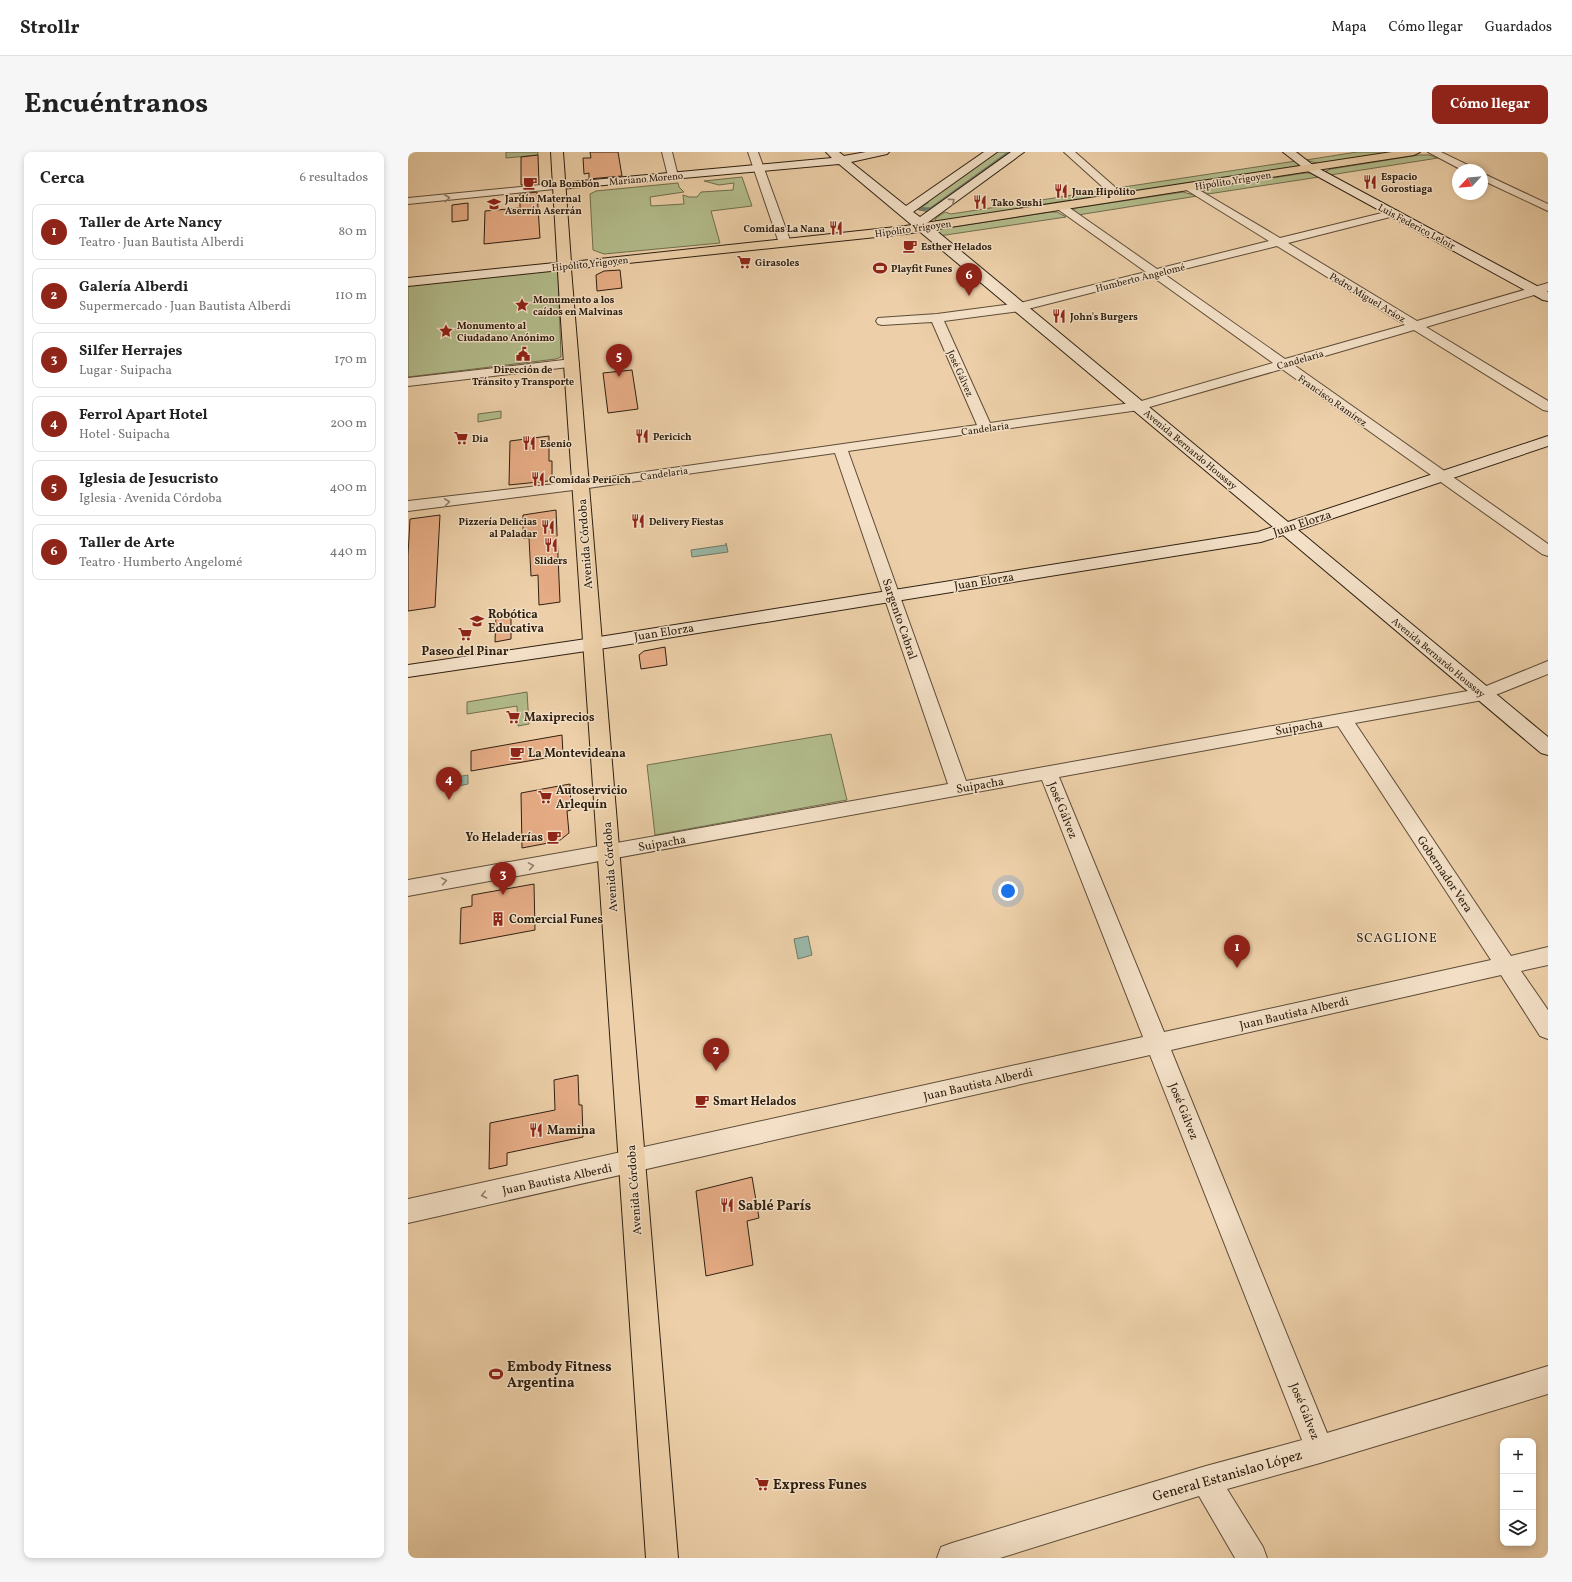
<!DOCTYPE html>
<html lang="es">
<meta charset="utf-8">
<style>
body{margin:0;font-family:Vollkorn,serif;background:#f6f6f6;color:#222}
.controls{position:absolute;right:12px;bottom:12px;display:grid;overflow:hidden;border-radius:8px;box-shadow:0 2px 6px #0003}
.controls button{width:36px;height:36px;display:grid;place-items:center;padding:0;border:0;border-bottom:1px solid #e0e0e0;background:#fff;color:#222;font:20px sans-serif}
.compass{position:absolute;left:1044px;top:12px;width:36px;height:36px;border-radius:50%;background:#fff;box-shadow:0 2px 6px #0003;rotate:244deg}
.you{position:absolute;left:600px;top:739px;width:14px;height:14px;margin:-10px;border:3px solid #fff;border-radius:50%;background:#1a73e8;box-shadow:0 0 0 6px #1a73e833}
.badge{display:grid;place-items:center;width:26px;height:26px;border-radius:50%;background:#8f2418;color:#fff;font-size:13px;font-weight:700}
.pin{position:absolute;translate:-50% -33px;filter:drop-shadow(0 1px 2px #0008)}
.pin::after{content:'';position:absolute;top:21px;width:14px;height:12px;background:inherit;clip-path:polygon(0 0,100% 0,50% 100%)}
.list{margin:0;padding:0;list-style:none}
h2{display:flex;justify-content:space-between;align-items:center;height:52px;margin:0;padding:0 16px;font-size:17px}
h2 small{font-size:13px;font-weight:400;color:#767676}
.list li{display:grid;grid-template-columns:26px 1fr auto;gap:12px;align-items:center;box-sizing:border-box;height:56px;margin:0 8px 8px;padding:0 8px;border:1px solid #e0e0e0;border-radius:8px}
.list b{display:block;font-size:15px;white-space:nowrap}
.list p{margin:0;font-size:13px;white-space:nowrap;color:#767676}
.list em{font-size:13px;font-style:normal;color:#767676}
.icon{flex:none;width:22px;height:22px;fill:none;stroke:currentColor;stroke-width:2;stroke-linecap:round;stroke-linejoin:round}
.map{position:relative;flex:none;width:1140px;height:1406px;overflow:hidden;border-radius:8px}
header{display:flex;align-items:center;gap:24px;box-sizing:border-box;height:56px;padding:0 20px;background:#fff;border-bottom:1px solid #e0e0e0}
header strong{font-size:19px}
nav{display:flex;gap:22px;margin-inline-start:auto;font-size:14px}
.intro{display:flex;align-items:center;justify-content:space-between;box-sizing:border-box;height:96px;padding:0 24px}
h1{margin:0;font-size:28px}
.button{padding:10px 18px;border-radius:8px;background:#8f2418;color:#fff;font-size:14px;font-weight:700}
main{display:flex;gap:24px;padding:0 24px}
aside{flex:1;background:#fff;border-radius:8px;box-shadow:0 2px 6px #0003}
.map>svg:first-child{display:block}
</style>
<header>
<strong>Strollr</strong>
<nav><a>Mapa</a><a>Cómo llegar</a><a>Guardados</a></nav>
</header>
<div class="intro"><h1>Encuéntranos</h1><a class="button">Cómo llegar</a></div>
<main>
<aside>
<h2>Cerca<small>6 resultados</small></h2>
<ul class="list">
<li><span class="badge">1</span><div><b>Taller de Arte Nancy</b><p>Teatro · Juan Bautista Alberdi</p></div><em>80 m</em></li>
<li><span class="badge">2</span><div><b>Galería Alberdi</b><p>Supermercado · Juan Bautista Alberdi</p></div><em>110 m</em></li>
<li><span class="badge">3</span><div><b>Silfer Herrajes</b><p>Lugar · Suipacha</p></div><em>170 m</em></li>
<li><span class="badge">4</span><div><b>Ferrol Apart Hotel</b><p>Hotel · Suipacha</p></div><em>200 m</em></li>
<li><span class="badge">5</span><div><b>Iglesia de Jesucristo</b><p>Iglesia · Avenida Córdoba</p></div><em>400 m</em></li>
<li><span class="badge">6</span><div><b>Taller de Arte</b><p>Teatro · Humberto Angelomé</p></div><em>440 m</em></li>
</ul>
</aside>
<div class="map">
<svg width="1140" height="1406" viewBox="0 0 1140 1406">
<rect width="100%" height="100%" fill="#edd0a9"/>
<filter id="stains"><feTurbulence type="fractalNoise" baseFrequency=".005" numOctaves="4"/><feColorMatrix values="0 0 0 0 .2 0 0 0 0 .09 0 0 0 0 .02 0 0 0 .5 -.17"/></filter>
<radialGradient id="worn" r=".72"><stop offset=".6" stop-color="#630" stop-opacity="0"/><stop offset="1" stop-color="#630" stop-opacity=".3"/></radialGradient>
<path fill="#b3bc8c" stroke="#716e4e" d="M98 0H130V3L98 6Z
M585 0H606L520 60 509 57V56Z
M949 0H991L912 12 898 8Z
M1011 3H1021L1030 6 922 23 918 19 923 17Z
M888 9 892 13 891 15 720 41 714 40 709 36Z
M897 21H903L911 25 800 42 795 40 798 36Z
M334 25 344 54 303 59 312 91 196 102 185 98 182 42 188 39 270 31 271 35 276 40 242 45 243 54 276 52 275 43 281 45H289L293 40 325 38 326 31 311 33 296 29Z
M698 38 701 41V44L529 69 527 68 528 66 537 60 543 62Z
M775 40 789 44 670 63 665 58 668 56Z
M643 60H649L658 65 531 84 529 79 533 77Z
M147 118 150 119 153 205 148 207 0 225V134Z
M93 259V266L70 270V262Z
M119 540 121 572 110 574 109 554 59 562V550Z
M423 582 439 648 247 683 239 613Z"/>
<path fill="#99b7a6" stroke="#6f7b6a" d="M318 391 320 400 284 405 283 398 318 393Z
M60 623V632L36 637V627Z
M400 784 404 803 390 807 386 787Z"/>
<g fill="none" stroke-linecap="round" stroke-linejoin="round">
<path stroke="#6f7b6a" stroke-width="3.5" d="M519 50 512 55V57H523L602 0"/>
</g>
<path fill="#e7ad86" stroke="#2f2011" d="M182 0H210L214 24 181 27V21L176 22 175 6H183Z
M130 3 131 32 113 33V5Z
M129 40 132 86 76 92 77 59 112 56V42Z
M60 51V68L44 70V53Z
M212 118 214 136 189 139 188 123 196 119Z
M224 218 230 257 200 261 195 221Z
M141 284V309H144V325L140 329 101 333 102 289Z
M148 358 152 450 131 453 130 423 123 424 121 386H115V363Z
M32 363 27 455 0 459V403L2 367Z
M103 461V487L87 490 88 463Z
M257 495 259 513 233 517 231 503 236 499Z
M154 583 155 603 63 619V599Z
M162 632 163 658 159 659 161 681 151 689 114 696 113 641Z
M126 732 127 778 52 792 53 756 64 754V743Z
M170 923 171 953H174L175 985 99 1001V1013L81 1017 82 971 147 958 146 928Z
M344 1025 351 1066 339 1069 345 1113 298 1124 288 1039Z"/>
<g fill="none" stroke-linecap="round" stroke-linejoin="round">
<defs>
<path id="street" d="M254 0H264L270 24 269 26 265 27 260 24Z
M340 0H350L383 91 381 93H373L371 91Z
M656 0H667L716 43 717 45 716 47H708Z
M1020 0H1033L1066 16 1067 18H1054Z
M1074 21 1140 52V59L1074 28Z
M152 31 156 32 157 34 156 36 0 52V46Z
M781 32 872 86 986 58 990 59 991 61 990 63 880 91 1009 169 1140 131V139L1018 175 1140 249V259L1135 258 1006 178 886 213 1140 392V404L1134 402 874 217 731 258 440 299 558 629 1071 537 1140 509V522L1075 548 947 571 1103 804 1140 795V813L1113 819 1140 858V887L1132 884 1093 823 763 898 919 1281 1140 1214V1242L912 1311 819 1337 855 1395 859 1406H827L791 1344 592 1406H529L533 1395 544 1391 798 1314 894 1288 742 903 0 1071V1047L735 885 634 628 0 744V728L540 632 427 301 173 337 0 359V349L173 329 569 273 524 170 474 173 470 172 468 169 470 166 529 162 612 151 738 120 648 56 647 54 652 51 656 52 749 117 861 89 777 37 776 35 777 33ZM869 94 997 173 877 207 756 122ZM745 125 865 211 730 250 582 271 536 169 612 159ZM930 574 1083 808 756 880 651 625Z
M164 207 169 208 171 211 169 214 0 234V226Z"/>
<path id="secondary" d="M418 0H431L436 4 458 0H481L479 2 443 10 498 54 576 0H589L505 60 512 65 603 0H616L519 71 880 370 1140 284V294L890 378 1140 585V603L1133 601 875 383 853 390 185 498 0 525V513L185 486 850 380 865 375 431 12 152 37 148 36 146 34 148 32 152 31 424 6Z
M875 0H888L906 14 1140 140V149L1135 148 898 18Z
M157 110 162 111 163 114 162 117 0 134V126Z"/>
<path id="primary" d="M143 0H155L163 110 497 74 984 0H1012L1006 3 497 82 163 117 270 1406H238L152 154Z"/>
</defs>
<use href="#street" stroke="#5e4c37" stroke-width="2"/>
<use href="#secondary" stroke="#2f2011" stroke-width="2"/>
<use href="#primary" stroke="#2f2011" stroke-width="2"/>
<use href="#street" fill="#f3e0c7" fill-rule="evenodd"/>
<use href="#secondary" fill="#f3e0c7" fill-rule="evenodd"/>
<use href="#primary" fill="#edd0a9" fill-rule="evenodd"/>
</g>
<defs><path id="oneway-chevron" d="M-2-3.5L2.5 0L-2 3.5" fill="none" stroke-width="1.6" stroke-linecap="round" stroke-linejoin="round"/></defs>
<g stroke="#91806c">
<use href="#oneway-chevron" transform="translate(39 46) rotate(-6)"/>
<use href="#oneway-chevron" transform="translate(544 49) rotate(-36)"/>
<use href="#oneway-chevron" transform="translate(39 350) rotate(-7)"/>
<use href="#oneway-chevron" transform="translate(123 714) rotate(-10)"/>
<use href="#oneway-chevron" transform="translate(36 729) rotate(-10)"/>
<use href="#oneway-chevron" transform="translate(76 1043) rotate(168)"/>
</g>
<defs>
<symbol id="restaurant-bare" viewBox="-9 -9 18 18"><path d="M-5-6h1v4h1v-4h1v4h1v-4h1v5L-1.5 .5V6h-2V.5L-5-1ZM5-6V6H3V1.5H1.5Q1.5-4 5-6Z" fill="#8f2418" stroke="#f3e0c7" stroke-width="2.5" paint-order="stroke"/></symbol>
<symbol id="cafe-bare" viewBox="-9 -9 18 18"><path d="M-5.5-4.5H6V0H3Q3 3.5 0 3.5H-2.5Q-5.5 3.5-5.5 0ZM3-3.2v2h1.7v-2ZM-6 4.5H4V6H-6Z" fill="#8f2418" stroke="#f3e0c7" stroke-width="2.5" paint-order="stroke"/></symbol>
<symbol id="school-bare" viewBox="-9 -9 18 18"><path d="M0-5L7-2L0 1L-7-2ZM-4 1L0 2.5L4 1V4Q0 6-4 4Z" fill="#8f2418" stroke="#f3e0c7" stroke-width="2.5" paint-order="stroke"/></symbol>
<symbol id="supermarket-bare" viewBox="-9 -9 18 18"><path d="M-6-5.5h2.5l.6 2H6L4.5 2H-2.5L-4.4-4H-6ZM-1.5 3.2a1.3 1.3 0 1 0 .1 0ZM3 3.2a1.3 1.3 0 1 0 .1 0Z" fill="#8f2418" stroke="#f3e0c7" stroke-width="2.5" paint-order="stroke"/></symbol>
<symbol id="stadium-bare" viewBox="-9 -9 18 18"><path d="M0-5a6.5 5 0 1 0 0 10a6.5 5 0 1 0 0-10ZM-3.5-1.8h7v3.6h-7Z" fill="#8f2418" stroke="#f3e0c7" stroke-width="2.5" paint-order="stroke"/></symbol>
<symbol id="sight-bare" viewBox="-9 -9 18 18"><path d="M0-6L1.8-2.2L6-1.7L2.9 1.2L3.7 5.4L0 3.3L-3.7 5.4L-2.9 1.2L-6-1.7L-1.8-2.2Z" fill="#8f2418" stroke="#f3e0c7" stroke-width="2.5" paint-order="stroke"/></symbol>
<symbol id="civic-bare" viewBox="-9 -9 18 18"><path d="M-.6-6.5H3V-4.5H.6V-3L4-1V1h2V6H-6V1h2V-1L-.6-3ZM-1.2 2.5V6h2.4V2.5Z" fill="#8f2418" stroke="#f3e0c7" stroke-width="2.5" paint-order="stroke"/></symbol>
<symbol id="university-bare" viewBox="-9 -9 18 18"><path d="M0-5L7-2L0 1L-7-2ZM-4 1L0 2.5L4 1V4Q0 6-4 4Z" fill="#8f2418" stroke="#f3e0c7" stroke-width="2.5" paint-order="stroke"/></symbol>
<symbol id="building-bare" viewBox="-9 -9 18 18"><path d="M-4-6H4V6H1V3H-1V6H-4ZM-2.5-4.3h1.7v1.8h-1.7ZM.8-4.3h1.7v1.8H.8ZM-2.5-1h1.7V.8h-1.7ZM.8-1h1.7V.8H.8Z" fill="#8f2418" stroke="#f3e0c7" stroke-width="2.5" paint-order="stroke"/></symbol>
</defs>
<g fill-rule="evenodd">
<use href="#restaurant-bare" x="952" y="20" width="20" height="20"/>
<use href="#cafe-bare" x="112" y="21" width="20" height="20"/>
<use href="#restaurant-bare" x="643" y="29" width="20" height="20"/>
<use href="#restaurant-bare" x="562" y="40" width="20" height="20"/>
<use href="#school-bare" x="76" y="42" width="20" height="20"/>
<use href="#restaurant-bare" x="418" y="66" width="20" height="20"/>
<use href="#cafe-bare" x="492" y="84" width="20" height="20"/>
<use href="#supermarket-bare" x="326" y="100" width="20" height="20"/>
<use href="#stadium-bare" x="462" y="106" width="20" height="20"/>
<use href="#sight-bare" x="104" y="143" width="20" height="20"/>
<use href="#restaurant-bare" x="641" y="154" width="20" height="20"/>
<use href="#sight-bare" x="28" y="169" width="20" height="20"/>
<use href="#civic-bare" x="105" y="192" width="20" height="20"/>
<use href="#restaurant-bare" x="224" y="274" width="20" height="20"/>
<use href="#supermarket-bare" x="43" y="276" width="20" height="20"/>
<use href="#restaurant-bare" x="111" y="281" width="20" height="20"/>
<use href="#restaurant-bare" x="120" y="317" width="20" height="20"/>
<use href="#restaurant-bare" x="220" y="359" width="20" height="20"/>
<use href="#restaurant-bare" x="130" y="365" width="20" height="20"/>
<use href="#restaurant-bare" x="133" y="383" width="20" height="20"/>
<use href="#university-bare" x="59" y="459" width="20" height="20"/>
<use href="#supermarket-bare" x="47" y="472" width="20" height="20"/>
<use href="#supermarket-bare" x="95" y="555" width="20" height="20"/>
<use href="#cafe-bare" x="99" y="591" width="20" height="20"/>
<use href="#supermarket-bare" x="127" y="635" width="20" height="20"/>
<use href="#cafe-bare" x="136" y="675" width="20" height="20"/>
<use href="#building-bare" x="80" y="757" width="20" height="20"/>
<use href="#cafe-bare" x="284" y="939" width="20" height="20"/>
<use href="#restaurant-bare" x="118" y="968" width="20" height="20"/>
<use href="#restaurant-bare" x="309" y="1043" width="20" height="20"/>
<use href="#stadium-bare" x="78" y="1212" width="20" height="20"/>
<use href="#supermarket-bare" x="344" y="1322" width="20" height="20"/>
</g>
<g text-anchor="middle" stroke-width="3" stroke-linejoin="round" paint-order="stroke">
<g font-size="10" font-weight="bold" fill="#2f2011" stroke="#f3e0c7" text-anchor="start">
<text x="973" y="28">Espacio<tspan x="973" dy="12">Gorostiaga</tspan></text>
<text x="133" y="35">Ola Bombón</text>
<text x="664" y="43">Juan Hipólito</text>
<text x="97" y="50">Jardín Maternal<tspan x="97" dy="12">Aserrín Aserrán</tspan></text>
<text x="583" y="54">Tako Sushi</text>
<text x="417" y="80" text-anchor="end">Comidas La Nana</text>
<text x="513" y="98">Esther Helados</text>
<text x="347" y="114">Girasoles</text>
<text x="483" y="120">Playfit Funes</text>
<text x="125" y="151">Monumento a los<tspan x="125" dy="12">caídos en Malvinas</tspan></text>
<text x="662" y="168">John's Burgers</text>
<text x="49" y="177">Monumento al<tspan x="49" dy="12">Ciudadano Anónimo</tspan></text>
<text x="115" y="221" text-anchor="middle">Dirección de<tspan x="115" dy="12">Tránsito y Transporte</tspan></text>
<text x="245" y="288">Pericich</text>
<text x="64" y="290">Dia</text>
<text x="132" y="295">Esenio</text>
<text x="141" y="331">Comidas Pericich</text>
<text x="129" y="373" text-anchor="end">Pizzería Delicias<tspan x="129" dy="12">al Paladar</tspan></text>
<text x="241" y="373">Delivery Fiestas</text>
<text x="143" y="412" text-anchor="middle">Sliders</text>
</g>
<g font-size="10" fill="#2f2011" stroke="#f3e0c7">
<text transform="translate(238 26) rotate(-5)" y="4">Mariano Moreno</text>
<text transform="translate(825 28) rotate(-9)" y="4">Hipólito Yrigoyen</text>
<text transform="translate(1009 74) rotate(28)" y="4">Luis Federico Leloir</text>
<text transform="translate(505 76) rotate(-8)" y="4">Hipólito Yrigoyen</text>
<text transform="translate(182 111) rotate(-6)" y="4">Hipólito Yrigoyen</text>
<text transform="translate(732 125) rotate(-14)" y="4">Humberto Angelomé</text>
<text transform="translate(960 145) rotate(31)" y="4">Pedro Miguel Aráoz</text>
<text transform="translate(892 207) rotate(-16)" y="4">Candelaria</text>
<text transform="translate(553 221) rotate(66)" y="4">José Gálvez</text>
<text transform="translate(925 248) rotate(35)" y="4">Francisco Ramírez</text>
<text transform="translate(577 276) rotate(-8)" y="4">Candelaria</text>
<text transform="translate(783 297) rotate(40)" y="4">Avenida Bernardo Houssay</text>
<text transform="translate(256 321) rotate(-8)" y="4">Candelaria</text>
<text transform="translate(1031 505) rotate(40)" y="4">Avenida Bernardo Houssay</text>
</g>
<g font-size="12" fill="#2f2011" stroke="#f3e0c7">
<text transform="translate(894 371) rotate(-18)" y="4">Juan Elorza</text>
<text transform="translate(177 392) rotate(-94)" y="4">Avenida Córdoba</text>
<text transform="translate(576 429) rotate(-9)" y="4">Juan Elorza</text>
<text transform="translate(492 467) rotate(71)" y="4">Sargento Cabral</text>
<text transform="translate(256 480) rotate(-9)" y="4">Juan Elorza</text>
<text transform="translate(891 575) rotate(-10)" y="4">Suipacha</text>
<text transform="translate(572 633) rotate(-10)" y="4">Suipacha</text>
<text transform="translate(655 658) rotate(68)" y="4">José Gálvez</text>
<text transform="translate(254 691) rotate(-10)" y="4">Suipacha</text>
<text transform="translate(202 715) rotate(-94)" y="4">Avenida Córdoba</text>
<text transform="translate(1037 722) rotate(56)" y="4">Gobernador Vera</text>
<text transform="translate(886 861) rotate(-13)" y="4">Juan Bautista Alberdi</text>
<text transform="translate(570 932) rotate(-13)" y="4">Juan Bautista Alberdi</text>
<text transform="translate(776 959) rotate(68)" y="4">José Gálvez</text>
<text transform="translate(149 1027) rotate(-12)" y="4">Juan Bautista Alberdi</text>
<text transform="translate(226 1038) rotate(-94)" y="4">Avenida Córdoba</text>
<text transform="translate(897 1259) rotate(68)" y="4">José Gálvez</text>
</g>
<g font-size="12" font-weight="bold" fill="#2f2011" stroke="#f3e0c7" text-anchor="start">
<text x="80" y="466">Robótica<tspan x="80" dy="14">Educativa</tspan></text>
<text x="57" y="503" text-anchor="middle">Paseo del Pinar</text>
<text x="116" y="569">Maxiprecios</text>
<text x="120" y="605">La Montevideana</text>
<text x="148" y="642">Autoservicio<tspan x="148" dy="14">Arlequín</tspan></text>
<text x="135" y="689" text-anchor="end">Yo Heladerías</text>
<text x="101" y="771">Comercial Funes</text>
<text x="305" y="953">Smart Helados</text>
<text x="139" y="982">Mamina</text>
</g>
<g font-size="13" letter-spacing="1" fill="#2f2011" stroke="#f3e0c7">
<text x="989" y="790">SCAGLIONE</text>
</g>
<g font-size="14" font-weight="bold" fill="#2f2011" stroke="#f3e0c7" text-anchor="start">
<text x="330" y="1058">Sablé París</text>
<text x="99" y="1219">Embody Fitness<tspan x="99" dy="16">Argentina</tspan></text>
<text x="365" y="1337">Express Funes</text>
</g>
<g font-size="14" fill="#2f2011" stroke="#f3e0c7">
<text transform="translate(819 1323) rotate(-16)" y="5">General Estanislao López</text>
</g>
</g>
<rect width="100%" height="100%" filter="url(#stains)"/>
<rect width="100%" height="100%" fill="url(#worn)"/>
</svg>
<div class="controls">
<button>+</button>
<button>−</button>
<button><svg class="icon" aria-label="layers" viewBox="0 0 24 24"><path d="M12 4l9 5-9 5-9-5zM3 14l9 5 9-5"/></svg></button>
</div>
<svg class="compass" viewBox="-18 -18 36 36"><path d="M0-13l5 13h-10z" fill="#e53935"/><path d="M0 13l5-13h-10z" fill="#767676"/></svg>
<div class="you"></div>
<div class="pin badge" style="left:829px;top:816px">1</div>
<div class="pin badge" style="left:308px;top:919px">2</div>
<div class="pin badge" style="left:95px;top:743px">3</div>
<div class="pin badge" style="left:41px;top:648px">4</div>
<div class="pin badge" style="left:211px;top:225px">5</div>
<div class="pin badge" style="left:561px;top:144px">6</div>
</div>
</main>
